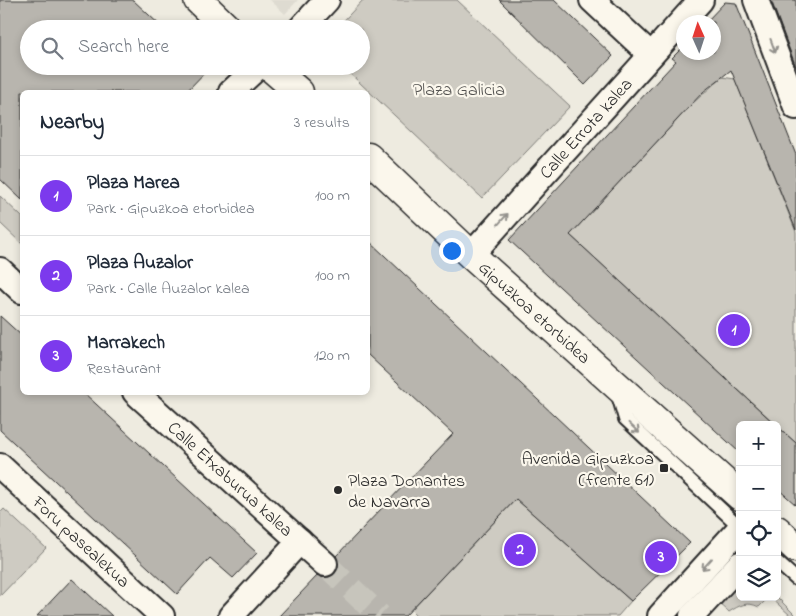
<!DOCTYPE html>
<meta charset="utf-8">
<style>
body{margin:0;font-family:"Indie Flower",sans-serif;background:#f6f6f7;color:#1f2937}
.controls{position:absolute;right:15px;bottom:15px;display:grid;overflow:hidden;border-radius:8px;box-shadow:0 2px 8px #0003}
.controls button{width:45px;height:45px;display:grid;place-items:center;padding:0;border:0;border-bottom:1px solid #e0e1e3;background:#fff;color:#1f2937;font:25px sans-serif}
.compass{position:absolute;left:676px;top:15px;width:45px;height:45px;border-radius:50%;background:#fff;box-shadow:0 2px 8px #0003;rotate:357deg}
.you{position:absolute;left:451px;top:250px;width:18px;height:18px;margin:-12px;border:4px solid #fff;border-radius:50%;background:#1a73e8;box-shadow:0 0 0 8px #1a73e833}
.badge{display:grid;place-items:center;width:32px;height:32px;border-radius:50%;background:#7c3aed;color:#fff;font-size:16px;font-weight:700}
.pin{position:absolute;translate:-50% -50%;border:2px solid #fff;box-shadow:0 1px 5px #0006}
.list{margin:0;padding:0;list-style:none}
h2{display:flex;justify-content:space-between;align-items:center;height:65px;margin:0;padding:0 20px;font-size:21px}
h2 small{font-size:16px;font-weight:400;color:#747a83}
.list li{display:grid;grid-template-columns:32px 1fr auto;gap:15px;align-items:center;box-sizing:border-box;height:80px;padding:0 20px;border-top:1px solid #e0e1e3}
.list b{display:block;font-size:19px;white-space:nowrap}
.list p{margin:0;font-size:16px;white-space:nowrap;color:#747a83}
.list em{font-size:16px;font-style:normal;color:#747a83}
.icon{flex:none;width:28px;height:28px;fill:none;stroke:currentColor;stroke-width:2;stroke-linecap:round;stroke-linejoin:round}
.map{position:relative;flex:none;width:796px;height:616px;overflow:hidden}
.search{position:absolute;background:#fff;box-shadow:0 2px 8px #0003;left:20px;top:20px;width:350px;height:55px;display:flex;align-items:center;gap:12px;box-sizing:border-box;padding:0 18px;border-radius:28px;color:#747a83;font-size:19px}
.panel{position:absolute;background:#fff;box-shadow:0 2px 8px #0003;left:20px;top:90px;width:350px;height:305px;border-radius:8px}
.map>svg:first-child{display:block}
</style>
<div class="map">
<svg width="796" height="616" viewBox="0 0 796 616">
<rect width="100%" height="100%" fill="#eeebe0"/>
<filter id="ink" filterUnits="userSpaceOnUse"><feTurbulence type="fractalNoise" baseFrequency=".02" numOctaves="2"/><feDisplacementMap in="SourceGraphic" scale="10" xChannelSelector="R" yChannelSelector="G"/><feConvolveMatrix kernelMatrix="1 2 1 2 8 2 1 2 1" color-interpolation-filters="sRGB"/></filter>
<g filter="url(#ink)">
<path fill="#dedbd1" d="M270 0H298L285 14Z"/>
<path fill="#cecbc2" stroke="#7c7b76" d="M363 0H457L570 106 482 198 342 66H361V29H336Z
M722 77 735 79 796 232V443L570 235 693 103Z
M0 196 22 217V244L0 223Z
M516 499 631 601 618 616H417L411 610Z
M4 509 46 548 0 596V513Z
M730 585 740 593V597H769L759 607C747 601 740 605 729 612L716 600Z
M770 597H777L796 616H791Z"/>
<path fill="#b8b5ae" stroke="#2b2b2b" d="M0 0H133L164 29H29V66H211L186 92H22V200L0 179Z
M499 0H554L613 56 585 85Z
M771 0H796V67Z
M725 2 736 3 796 155V230L731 70 703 92 570 235 776 425H740V453L509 240 676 61 672 58 684 46V52H714V22H706Z
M368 240 690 543 631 601 516 499 405 616H279L318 575 329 577 335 574 338 566 336 556 453 434 368 355Z
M0 316 22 336V392H83L257 553 233 578 210 558 177 594 0 430Z
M777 426 796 443V505L777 488Z
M72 579 112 616H37Z"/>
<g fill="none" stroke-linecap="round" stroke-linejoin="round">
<path stroke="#c7c5bc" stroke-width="24" stroke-dasharray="24 12" stroke-linecap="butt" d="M325 564 380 616"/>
<defs>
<path id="lane" d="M617 392 625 419 740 527
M777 562 796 579"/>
<g id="street">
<path d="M592 0 650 54"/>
<path d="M756 0 796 107"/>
<path d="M300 29 327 0"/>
<path d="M231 92 259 66"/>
<path id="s1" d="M471 255 701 0"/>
<path d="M0 270 22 291"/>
<path id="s2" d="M135 392 325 564"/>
<path id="s3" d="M0 466 162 616"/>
<path d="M231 616 300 541"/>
<path d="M660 616 740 528"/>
<path d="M692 616 740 564"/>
</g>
<g id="secondary">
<path d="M198 0 228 29"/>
<path d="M269 66 299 92"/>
<path id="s4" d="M368 157 471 255 740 496"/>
<path d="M777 530 796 548"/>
</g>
</defs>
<use href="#lane" stroke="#2b2b2b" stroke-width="16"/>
<use href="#street" stroke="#2b2b2b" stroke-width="28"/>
<use href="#secondary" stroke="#2b2b2b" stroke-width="31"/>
<use href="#lane" stroke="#fbf7ec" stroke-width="12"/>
<use href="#street" stroke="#fbf7ec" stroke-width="24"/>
<use href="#secondary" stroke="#fbf7ec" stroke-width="28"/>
</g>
<defs><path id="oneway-shaft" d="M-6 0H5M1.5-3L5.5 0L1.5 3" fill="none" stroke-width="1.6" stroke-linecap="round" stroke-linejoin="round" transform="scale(1.25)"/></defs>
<g stroke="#93918c">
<use href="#oneway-shaft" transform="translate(773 46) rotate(70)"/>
<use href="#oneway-shaft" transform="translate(503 219) rotate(-48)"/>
<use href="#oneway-shaft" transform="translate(634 428) rotate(43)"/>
<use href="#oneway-shaft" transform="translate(707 564) rotate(132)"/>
</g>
</g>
<g fill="#2b2b2b" stroke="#fbf7ec" stroke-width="2">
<rect x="659" y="463" width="10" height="10" rx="2.5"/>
<circle cx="338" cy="490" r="5"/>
</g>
<g text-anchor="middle" stroke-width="4.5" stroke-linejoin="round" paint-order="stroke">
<g font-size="18" fill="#545351" stroke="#fbf7ec">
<text x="459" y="95">Plaza Galicia</text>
</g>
<g font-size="18" fill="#2b2b2b" stroke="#fbf7ec">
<text dy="6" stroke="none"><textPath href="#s1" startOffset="171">Calle Errota kalea</textPath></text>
<text dy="6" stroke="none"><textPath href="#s4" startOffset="228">Gipuzkoa etorbidea</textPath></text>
<text dy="6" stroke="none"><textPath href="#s2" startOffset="129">Calle Etxaburua kalea</textPath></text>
<text dy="6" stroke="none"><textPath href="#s3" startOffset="111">Foru pasealekua</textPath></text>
</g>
<g font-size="18" fill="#2b2b2b" stroke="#fbf7ec" text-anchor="end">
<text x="654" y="464">Avenida Gipuzkoa<tspan x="654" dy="21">(frente 61)</tspan></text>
<text x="348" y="486" text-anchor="start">Plaza Donantes<tspan x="348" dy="21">de Navarra</tspan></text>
</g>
</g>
</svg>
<div class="controls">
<button>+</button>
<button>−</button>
<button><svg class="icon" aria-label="locate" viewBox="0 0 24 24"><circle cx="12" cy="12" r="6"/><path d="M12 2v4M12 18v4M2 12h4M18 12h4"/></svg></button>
<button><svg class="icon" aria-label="layers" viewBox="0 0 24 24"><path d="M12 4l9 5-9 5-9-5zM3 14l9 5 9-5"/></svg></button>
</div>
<svg class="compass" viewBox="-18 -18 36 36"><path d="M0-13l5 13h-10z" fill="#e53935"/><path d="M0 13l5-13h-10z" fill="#747a83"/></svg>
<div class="you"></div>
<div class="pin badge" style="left:734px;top:330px">1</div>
<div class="pin badge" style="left:520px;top:550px">2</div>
<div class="pin badge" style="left:661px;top:557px">3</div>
<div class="search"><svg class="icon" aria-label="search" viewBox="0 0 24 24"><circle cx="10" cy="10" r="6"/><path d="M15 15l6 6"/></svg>Search here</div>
<section class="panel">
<h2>Nearby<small>3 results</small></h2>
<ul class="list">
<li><span class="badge">1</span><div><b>Plaza Marea</b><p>Park · Gipuzkoa etorbidea</p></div><em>100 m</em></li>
<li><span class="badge">2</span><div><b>Plaza Auzalor</b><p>Park · Calle Auzalor kalea</p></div><em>100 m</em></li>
<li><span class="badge">3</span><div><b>Marrakech</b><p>Restaurant</p></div><em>120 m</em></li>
</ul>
</section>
</div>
